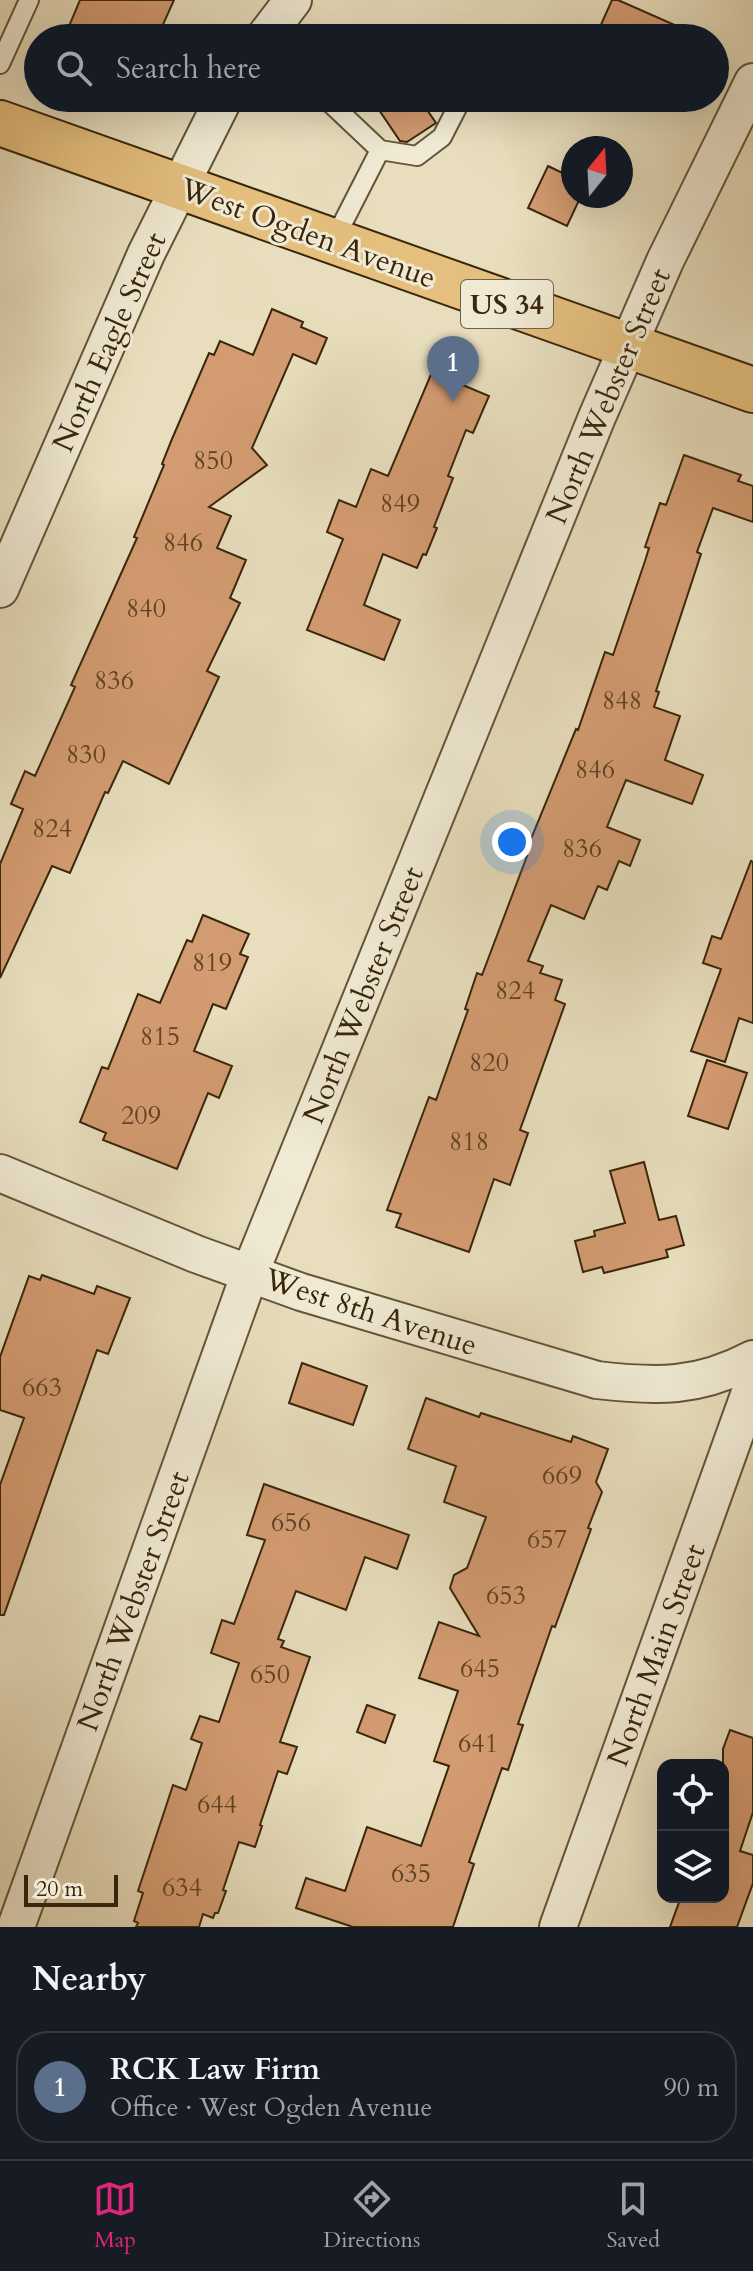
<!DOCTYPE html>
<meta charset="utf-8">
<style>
body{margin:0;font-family:Cardo,serif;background:#20242c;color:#f1f3f6}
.controls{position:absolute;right:24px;bottom:24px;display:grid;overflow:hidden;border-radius:16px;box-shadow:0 8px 32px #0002}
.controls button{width:72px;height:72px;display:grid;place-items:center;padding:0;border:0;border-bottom:2px solid #363941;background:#171b24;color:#f1f3f6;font:40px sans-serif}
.compass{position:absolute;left:561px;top:136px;width:72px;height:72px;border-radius:50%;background:#171b24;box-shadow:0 8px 32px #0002;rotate:18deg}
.scale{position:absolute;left:24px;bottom:20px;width:94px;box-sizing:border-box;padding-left:8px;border:4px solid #39260b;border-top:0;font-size:22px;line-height:28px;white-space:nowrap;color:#39260b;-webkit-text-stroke:6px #f0ead4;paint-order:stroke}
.you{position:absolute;left:512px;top:842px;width:28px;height:28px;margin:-20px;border:6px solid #fff;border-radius:50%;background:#1a73e8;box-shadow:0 0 0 12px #1a73e833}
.badge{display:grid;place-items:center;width:52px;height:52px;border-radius:50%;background:#db2777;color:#fff;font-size:26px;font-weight:700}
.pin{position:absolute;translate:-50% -66px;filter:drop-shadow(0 2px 4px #0008)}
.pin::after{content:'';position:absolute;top:42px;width:28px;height:24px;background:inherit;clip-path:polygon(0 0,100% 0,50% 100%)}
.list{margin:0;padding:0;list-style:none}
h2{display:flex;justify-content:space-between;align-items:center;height:104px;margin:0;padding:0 32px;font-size:34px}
h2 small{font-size:26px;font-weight:400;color:#9ea1a6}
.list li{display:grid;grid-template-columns:52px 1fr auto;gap:24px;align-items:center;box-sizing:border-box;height:112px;margin:0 16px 16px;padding:0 16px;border:2px solid #363941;border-radius:32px}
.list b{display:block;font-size:30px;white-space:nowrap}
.list p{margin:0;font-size:26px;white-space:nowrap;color:#9ea1a6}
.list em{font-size:26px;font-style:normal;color:#9ea1a6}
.icon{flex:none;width:44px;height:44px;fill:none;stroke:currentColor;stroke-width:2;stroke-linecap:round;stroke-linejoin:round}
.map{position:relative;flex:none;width:753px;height:1927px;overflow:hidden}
.search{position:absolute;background:#171b24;box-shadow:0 8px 32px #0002;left:24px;right:24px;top:24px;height:88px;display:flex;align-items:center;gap:20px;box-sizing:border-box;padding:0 28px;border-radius:44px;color:#9ea1a6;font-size:30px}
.sheet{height:232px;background:#171b24}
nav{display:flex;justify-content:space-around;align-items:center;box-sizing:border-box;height:112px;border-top:2px solid #363941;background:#171b24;font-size:22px;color:#9ea1a6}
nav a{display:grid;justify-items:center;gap:4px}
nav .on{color:#db2777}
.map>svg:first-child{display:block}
</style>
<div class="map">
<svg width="753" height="1927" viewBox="0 0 753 1927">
<rect width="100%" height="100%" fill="#e8debd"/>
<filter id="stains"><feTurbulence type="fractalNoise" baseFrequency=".0025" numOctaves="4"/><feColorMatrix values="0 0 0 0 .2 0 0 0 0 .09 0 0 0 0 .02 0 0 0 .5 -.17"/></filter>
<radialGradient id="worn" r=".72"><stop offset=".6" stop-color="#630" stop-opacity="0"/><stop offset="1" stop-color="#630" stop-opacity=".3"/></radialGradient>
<path fill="#d39b71" stroke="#39260b" stroke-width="2" d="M80 0H174L157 38H64Z
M612 0H618L704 38H595Z
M371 98H419L436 123 407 142 400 141Z
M548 166 573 178V196H581L567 226 528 208Z
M272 309 303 322 301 327 327 338 316 364 293 354 252 448 267 465 209 507 231 516 217 548 246 560 230 598 240 603 207 671 219 677 169 784 123 761 108 793 105 792 70 873 52 866 0 978V864L23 809 11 804 25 771 35 776 75 687 71 685 137 538 134 537 164 465 162 464 172 439 209 353 214 355 220 341 253 355Z
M432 372 489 396 473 433 466 430 448 476 453 478 434 527 437 528 426 555 423 554 417 568 383 554 364 605 400 620 384 660 307 630 343 539 327 532 339 500 356 507 371 469 388 476Z
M684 455 741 475 738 481 753 486V522L713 508 697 552 701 554 656 691 659 692 654 707 680 716 665 760 703 775 692 804 626 780 607 827 640 840 630 866 619 861 607 890 598 886 584 919 551 905 528 961 543 966 540 973 562 980 555 1000 565 1004 520 1130 528 1133 510 1185 494 1179 469 1252 396 1227 401 1214 387 1210 429 1097 436 1100 468 1010 465 1009 477 973 482 975 527 856H524L576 729 578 730 605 652 613 655 645 561 649 548 645 547 660 503 666 505Z
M751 861 753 862V1023L739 1018 725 1062 691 1051 721 969 703 963 712 936 721 939Z
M203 915 249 934 240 954 248 957 226 1009 213 1004 194 1051 232 1066 219 1098 208 1093 177 1169 103 1140 106 1133 80 1122 102 1067 108 1069 138 994 160 1003 187 940 192 942Z
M707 1060 747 1073 728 1129 688 1116Z
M644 1162 659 1220 676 1216 684 1245 666 1250 668 1257 604 1273 602 1267 583 1272 575 1241 595 1236 594 1231 625 1223 610 1171Z
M42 1275 94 1294 97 1286 130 1298 108 1354 97 1350 4 1615H0V1485L24 1418 0 1410V1357L29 1276 40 1280Z
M302 1363 367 1386 353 1425 289 1403Z
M426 1398 479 1417 481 1413 571 1442 573 1436 608 1449 596 1482 602 1492 588 1528 591 1529 555 1627 552 1626 518 1724 523 1725 508 1770 502 1768 469 1862 474 1864 453 1927H353L296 1908 306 1878 345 1891 367 1827 421 1846 449 1766 434 1761 458 1691 419 1678 439 1622 479 1636 450 1588 454 1575 467 1568 486 1517 444 1502 456 1466 408 1449Z
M264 1484 409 1535 397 1569 365 1557 346 1610 296 1591 278 1639 284 1641 281 1647 310 1657 280 1742 297 1747 287 1774 278 1771 260 1825 262 1826 255 1847 239 1842 223 1890 226 1891 218 1913H215L213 1918 203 1914 199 1927H136L138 1923 134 1921 143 1893 138 1891 173 1785 186 1790 202 1743 191 1739 200 1716 219 1722 239 1663 211 1653 222 1620 234 1624 265 1540 247 1535Z
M367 1705 395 1715 385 1743 357 1732Z
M730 1730 753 1738V1812L740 1851 753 1855V1883L737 1927H670L681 1897H723V1749Z"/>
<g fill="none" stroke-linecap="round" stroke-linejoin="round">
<defs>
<path id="lane" d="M0 64 29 0
M325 98 380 150 333 242
M380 150 417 156 442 137 462 98"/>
<path id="street" d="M264 38 293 0
M0 589 146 254 224 98
M0 1173 196 1254 301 1292 597 1380C657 1387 698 1388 753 1359
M16 1927 250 1273 597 417 665 261 753 82
M558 1927 753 1384"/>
<path id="primary" d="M0 123 753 390"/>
</defs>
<use href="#lane" stroke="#655438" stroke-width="22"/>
<use href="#street" stroke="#655438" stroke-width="40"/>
<use href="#primary" stroke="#39260b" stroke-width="48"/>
<use href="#lane" stroke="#f0ead4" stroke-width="18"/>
<use href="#street" stroke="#f0ead4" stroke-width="36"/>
<use href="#primary" stroke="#e4bf7e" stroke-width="44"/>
</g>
<g text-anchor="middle" stroke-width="6" stroke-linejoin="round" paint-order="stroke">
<g font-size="26" fill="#604324">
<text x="213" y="469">850</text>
<text x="400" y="512">849</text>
<text x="183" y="551">846</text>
<text x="146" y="617">840</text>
<text x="114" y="689">836</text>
<text x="622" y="709">848</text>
<text x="86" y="763">830</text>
<text x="595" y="778">846</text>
<text x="52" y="837">824</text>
<text x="582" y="857">836</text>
<text x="212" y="971">819</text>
<text x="515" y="999">824</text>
<text x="160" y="1045">815</text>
<text x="489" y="1071">820</text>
<text x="141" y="1124">209</text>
<text x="469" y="1150">818</text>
<text x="42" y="1396">663</text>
<text x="562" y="1484">669</text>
<text x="291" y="1531">656</text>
<text x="547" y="1548">657</text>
<text x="506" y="1604">653</text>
<text x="480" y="1677">645</text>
<text x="270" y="1683">650</text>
<text x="478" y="1752">641</text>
<text x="217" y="1813">644</text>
<text x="411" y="1882">635</text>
<text x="182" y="1896">634</text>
</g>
<rect fill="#f0ead4" stroke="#706147" stroke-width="2" x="461" y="280" width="92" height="48" rx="6"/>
<g font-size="28" font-weight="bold" fill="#39260b">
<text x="507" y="314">US 34</text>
</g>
<g font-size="30" fill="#39260b" stroke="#f0ead4">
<text transform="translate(308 233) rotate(20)" y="10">West Ogden Avenue</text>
<text transform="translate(109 342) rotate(-66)" y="10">North Eagle Street</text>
<text transform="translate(608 396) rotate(-67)" y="10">North Webster Street</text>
<text transform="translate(363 995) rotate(-68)" y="10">North Webster Street</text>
<text transform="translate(371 1312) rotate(18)" y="10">West 8th Avenue</text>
<text transform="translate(133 1601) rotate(-70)" y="10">North Webster Street</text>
<text transform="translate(656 1655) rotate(-70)" y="10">North Main Street</text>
</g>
</g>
<rect width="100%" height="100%" filter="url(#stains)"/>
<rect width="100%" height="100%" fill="url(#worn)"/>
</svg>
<div class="controls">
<button><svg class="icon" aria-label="locate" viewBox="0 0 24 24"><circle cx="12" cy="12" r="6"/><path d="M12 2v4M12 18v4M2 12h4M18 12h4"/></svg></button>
<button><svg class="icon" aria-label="layers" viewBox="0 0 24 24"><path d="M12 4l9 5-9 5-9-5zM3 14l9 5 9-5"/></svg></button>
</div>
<svg class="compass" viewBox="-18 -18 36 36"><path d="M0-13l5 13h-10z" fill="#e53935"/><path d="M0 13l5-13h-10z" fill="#9ea1a6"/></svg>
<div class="scale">20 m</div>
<div class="you"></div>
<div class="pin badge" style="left:453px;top:402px;background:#5c6f8a">1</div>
<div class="search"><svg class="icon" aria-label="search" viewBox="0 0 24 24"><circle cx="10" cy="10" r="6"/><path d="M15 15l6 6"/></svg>Search here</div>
</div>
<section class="sheet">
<h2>Nearby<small></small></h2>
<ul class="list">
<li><span class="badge" style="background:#5c6f8a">1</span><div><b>RCK Law Firm</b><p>Office · West Ogden Avenue</p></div><em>90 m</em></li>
</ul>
</section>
<nav>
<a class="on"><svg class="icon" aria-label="map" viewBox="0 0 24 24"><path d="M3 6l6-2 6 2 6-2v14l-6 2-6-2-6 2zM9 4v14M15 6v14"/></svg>Map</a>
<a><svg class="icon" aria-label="directions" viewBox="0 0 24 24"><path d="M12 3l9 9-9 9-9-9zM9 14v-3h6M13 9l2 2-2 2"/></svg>Directions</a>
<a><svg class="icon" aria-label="saved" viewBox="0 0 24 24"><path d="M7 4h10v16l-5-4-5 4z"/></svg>Saved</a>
</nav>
